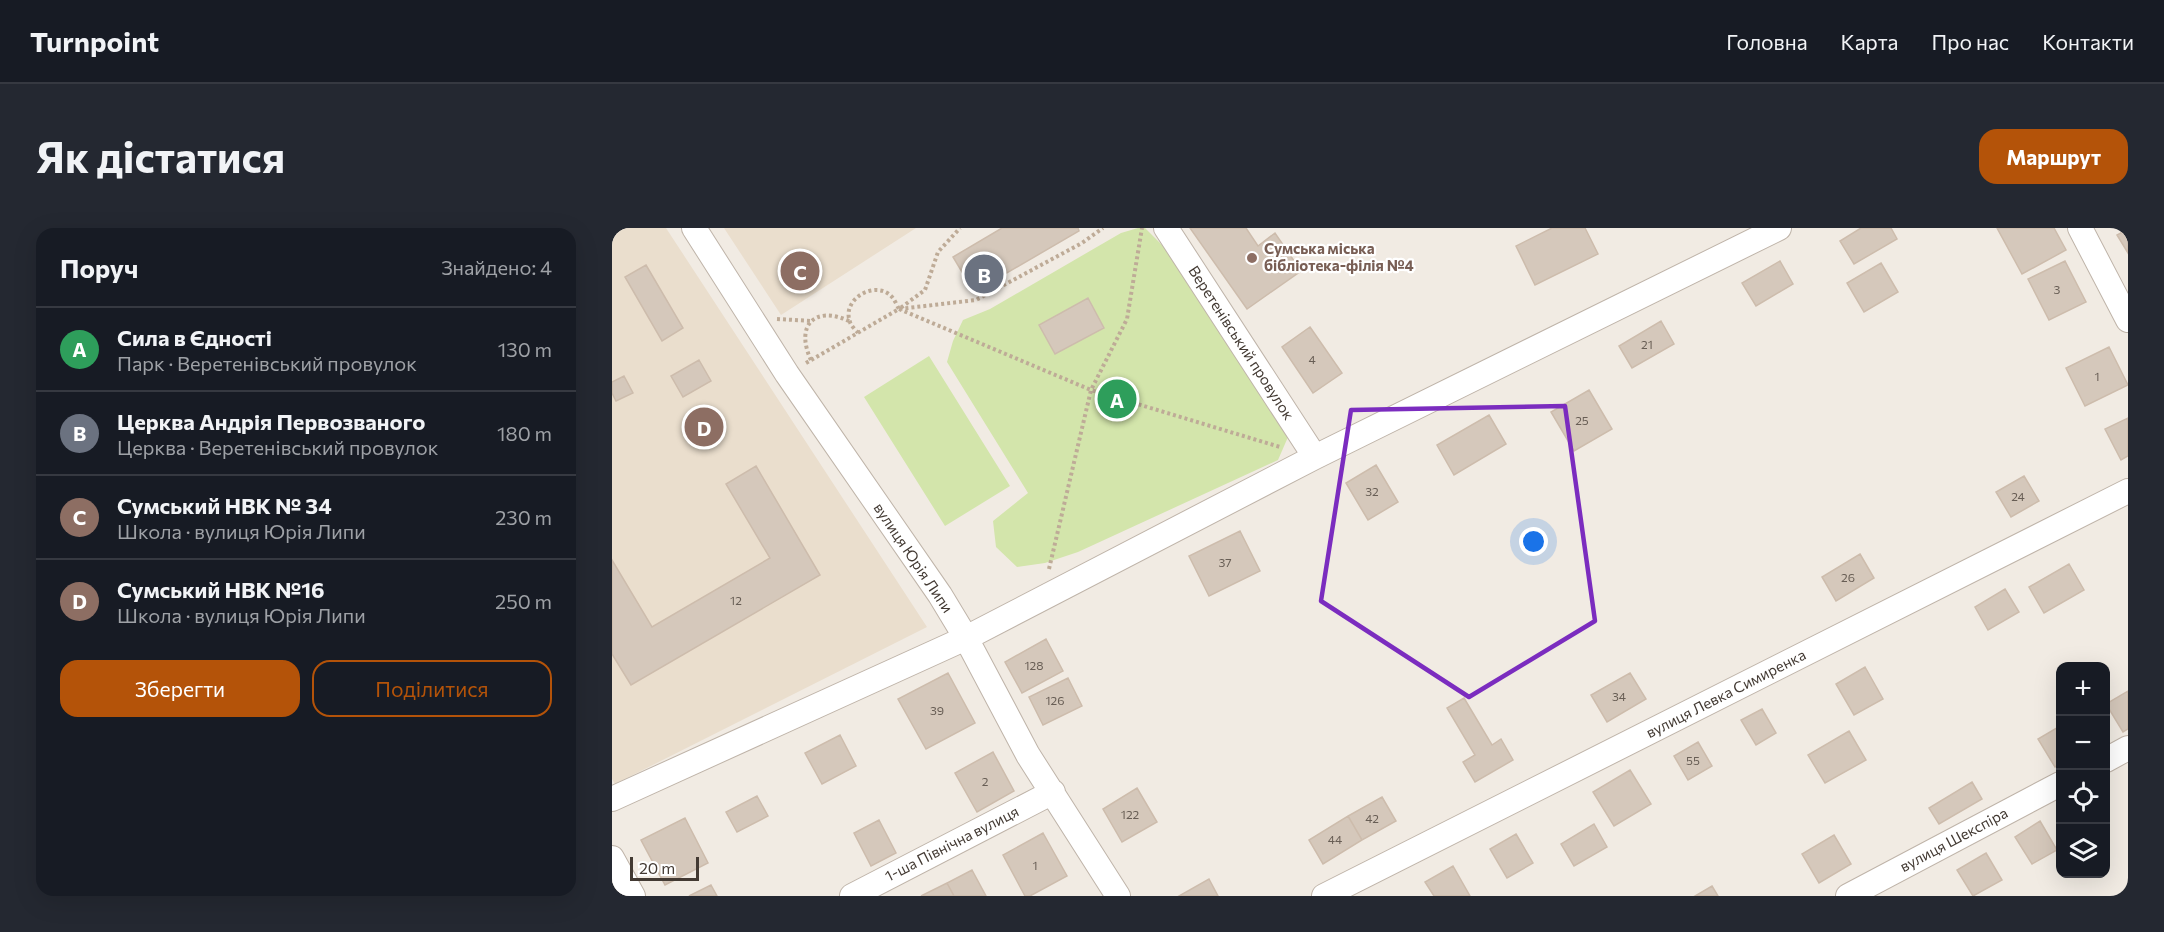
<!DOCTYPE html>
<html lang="uk">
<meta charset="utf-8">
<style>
body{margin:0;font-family:Commissioner,sans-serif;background:#242831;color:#f1f3f6}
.controls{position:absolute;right:18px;bottom:18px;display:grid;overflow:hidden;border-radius:12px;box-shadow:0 6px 24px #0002}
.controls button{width:54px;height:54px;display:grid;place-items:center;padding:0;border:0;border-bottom:2px solid #363941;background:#171b24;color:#f1f3f6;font:30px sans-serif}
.scale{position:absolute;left:18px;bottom:15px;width:69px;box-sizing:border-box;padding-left:6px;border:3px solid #433a33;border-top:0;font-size:16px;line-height:21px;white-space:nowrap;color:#433a33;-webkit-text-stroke:4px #fff;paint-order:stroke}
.you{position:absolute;left:922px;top:314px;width:21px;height:21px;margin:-15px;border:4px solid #fff;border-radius:50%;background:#1a73e8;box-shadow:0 0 0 9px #1a73e833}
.badge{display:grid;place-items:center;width:39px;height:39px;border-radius:50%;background:#b45309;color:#fff;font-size:20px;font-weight:700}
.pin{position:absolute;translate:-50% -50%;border:3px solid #fff;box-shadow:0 2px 6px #0006}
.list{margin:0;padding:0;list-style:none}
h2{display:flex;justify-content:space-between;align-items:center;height:78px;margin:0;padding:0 24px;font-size:26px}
h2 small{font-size:20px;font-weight:400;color:#9ea1a6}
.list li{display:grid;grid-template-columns:39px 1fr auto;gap:18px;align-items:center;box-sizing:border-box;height:84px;padding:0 24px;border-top:2px solid #363941}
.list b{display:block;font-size:22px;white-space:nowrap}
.list p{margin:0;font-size:20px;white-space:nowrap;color:#9ea1a6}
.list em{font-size:20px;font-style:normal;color:#9ea1a6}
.actions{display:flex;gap:12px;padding:18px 24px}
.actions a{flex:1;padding:14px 0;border:2px solid #b45309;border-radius:18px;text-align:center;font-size:21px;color:#b45309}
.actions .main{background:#b45309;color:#fff}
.icon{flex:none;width:33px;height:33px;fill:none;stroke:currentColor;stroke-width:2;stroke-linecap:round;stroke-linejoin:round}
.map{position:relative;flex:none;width:1516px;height:668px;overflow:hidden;border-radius:18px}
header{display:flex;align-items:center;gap:36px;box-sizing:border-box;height:84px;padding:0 30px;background:#171b24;border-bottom:2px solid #363941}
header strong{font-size:28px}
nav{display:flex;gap:33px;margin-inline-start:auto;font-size:21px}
.intro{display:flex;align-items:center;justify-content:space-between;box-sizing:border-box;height:144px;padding:0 36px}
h1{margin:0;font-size:42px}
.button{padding:15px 27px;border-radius:18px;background:#b45309;color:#fff;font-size:21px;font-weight:700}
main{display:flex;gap:36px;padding:0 36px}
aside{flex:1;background:#171b24;border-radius:18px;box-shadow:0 6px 24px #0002}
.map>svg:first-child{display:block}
</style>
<header>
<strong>Turnpoint</strong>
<nav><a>Головна</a><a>Карта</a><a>Про нас</a><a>Контакти</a></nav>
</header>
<div class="intro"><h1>Як дістатися</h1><a class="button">Маршрут</a></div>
<main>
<aside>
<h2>Поруч<small>Знайдено: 4</small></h2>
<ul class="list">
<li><span class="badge" style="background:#2e9e5b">A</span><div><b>Сила в Єдності</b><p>Парк · Веретенівський провулок</p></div><em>130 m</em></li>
<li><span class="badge" style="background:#6b7280">B</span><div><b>Церква Андрія Первозваного</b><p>Церква · Веретенівський провулок</p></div><em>180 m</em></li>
<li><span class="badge" style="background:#8d6e63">C</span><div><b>Сумський НВК № 34</b><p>Школа · вулиця Юрія Липи</p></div><em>230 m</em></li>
<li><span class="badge" style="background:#8d6e63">D</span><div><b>Сумський НВК №16</b><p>Школа · вулиця Юрія Липи</p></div><em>250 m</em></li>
</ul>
<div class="actions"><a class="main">Зберегти</a><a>Поділитися</a></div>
</aside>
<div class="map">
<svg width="1516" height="668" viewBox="0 0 1516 668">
<rect width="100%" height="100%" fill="#f1ebe3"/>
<path fill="#eadecd" d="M0 0H54L315 399 3 556 0 551Z
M112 0H304L169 87Z"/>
<path fill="#d3e5ab" d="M526 0H533L560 27 676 209 666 232 466 324 433 335 405 339 384 319 381 293 416 265 335 134 341 113 351 92 378 81 509 5Z
M317 128 398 258 333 298 252 169Z"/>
<path fill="#d5c8bb" stroke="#cdbcac" stroke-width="1.5" d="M390 0H466L467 3 362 64 341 29Z
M578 0H634L646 18 663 5 689 43 635 81Z
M940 0H973L986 26 923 57 904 18Z
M1249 0H1279L1285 11 1242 36 1228 13Z
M1385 0H1442L1454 22 1410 46Z
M1516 1V25L1505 7Z
M1168 33 1181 56 1144 78 1130 55Z
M1453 33 1474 74 1437 92 1416 51Z
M1269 35 1286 64 1252 84 1235 55Z
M34 37 71 100 50 113 13 49Z
M476 70 492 100 443 126 427 97Z
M1049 93 1062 116 1020 140 1007 118Z
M698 99 730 145 701 165 670 119Z
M1497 119 1516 157 1473 178 1454 140Z
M87 132 99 153 71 169 59 148Z
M12 148 21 165 4 173 0 165V154Z
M977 162 1000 201 962 223 939 184Z
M877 187 894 216 842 247 825 217Z
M1516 190V228L1509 232 1493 201Z
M764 237 786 274 756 292 734 255Z
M144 238 208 347 19 457 0 426V332L40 399 158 330 114 256Z
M1412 248 1427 273 1399 289 1384 264Z
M628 303 648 343 597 368 577 328Z
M1248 326 1262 350 1224 373 1210 349Z
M1457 336 1472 362 1432 385 1417 359Z
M1393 361 1407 384 1376 402 1363 379Z
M434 411 451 443 410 465 393 434Z
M1253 439 1271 471 1242 487 1224 456Z
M336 445 363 495 314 521 286 471Z
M1018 445 1034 471 995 494 979 467Z
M456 450 470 478 431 497 417 469Z
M1516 463V501L1511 504 1494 476Z
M852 470 880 517 889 511 901 532 863 554 851 534 863 527 835 480Z
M1150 481 1164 505 1144 517 1129 492Z
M1448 498V536L1443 539 1426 511Z
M1237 503 1254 532 1213 555 1196 527Z
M228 507 244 538 210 556 193 525Z
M1086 514 1100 538 1076 552 1062 528Z
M381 524 402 563 365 584 343 545Z
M1018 542 1039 576 1002 598 981 564Z
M1360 554 1370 571 1327 596 1317 580Z
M525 560 545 594 510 614 491 581Z
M145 568 156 588 125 604 114 584Z
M770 569 784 593 750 612 736 588Z
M736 588 750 612 711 636 697 612Z
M73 590 96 635 53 657 29 612Z
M267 592 284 625 259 638 242 605Z
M1428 593 1445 622 1420 636 1403 609Z
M982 596 995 619 962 638 949 616Z
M431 605 455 648 418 668H413L391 627Z
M904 606 921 635 895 650 878 621Z
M1222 607 1239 636 1207 655 1190 626Z
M1374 625 1390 652 1361 668 1345 642Z
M841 638 858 668H822L813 654Z
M360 642 374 668H342L335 655Z
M597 651 606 668H567Z
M335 655 342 668H309Z
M99 657 105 668H77Z
M1100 658 1106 668H1083Z"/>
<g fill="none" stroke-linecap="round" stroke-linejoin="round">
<defs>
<path id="minor" d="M82 0 175 146 328 367 354 410 416 527 506 668
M554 0 703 229
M1468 0 1516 92
M1494 532 1516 520
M0 571 354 410 703 229 1167 0
M0 630 21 668
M240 668 441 564
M712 668 1516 263
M1236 668 1448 556"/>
</defs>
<use href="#minor" stroke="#bfb4a9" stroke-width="26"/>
<path stroke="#beab97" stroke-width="4" stroke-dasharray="3 3" stroke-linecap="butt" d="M287 81 479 162 668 219
M165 91 200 93
M246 105C244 102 239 98 238 94 229 71 264 51 280 69 283 72 285 78 287 81L313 62 326 24 348 0
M199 132C183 98 202 77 237 93
M194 135 287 81 364 72 470 15 491 0
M437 341 479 162 515 91 530 0"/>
<use href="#minor" stroke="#fff" stroke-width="24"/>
</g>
<path fill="none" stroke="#7b2cbf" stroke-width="4.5" stroke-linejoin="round" d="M953 178 983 393 857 469 709 373 739 182Z"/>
<circle fill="#8d6e63" stroke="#fff" stroke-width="2" cx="640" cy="30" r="6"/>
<g text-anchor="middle" stroke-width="4.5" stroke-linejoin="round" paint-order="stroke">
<g font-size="12" fill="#685e55">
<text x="1445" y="66">3</text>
<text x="1035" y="121">21</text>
<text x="700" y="136">4</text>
<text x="1485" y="153">1</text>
<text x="970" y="197">25</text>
<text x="760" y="268">32</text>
<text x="1406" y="273">24</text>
<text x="613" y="339">37</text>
<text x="1236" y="354">26</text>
<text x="124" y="377">12</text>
<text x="422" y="442">128</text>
<text x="1007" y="473">34</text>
<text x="443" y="477">126</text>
<text x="325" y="487">39</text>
<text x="1081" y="537">55</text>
<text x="373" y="558">2</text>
<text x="518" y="591">122</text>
<text x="760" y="595">42</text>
<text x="723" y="616">44</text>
<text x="423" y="642">1</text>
</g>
<g font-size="15" font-weight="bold" fill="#785e54" stroke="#fff" text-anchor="start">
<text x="652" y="26">Сумська міська<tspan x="652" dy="17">бібліотека-філія №4</tspan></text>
</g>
<g font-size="15" fill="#433a33" stroke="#fff">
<text transform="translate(629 115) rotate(57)" y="5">Веретенівський провулок</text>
<text transform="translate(301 330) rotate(56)" y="5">вулиця Юрія Липи</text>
<text transform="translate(1114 466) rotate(-27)" y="5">вулиця Левка Симиренка</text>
<text transform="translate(1342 612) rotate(-28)" y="5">вулиця Шекспіра</text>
<text transform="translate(340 616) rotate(-27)" y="5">1-ша Північна вулиця</text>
</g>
</g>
</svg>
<div class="controls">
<button>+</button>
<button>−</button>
<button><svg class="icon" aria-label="locate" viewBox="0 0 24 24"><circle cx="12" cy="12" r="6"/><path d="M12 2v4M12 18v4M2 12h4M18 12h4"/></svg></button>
<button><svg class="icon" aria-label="layers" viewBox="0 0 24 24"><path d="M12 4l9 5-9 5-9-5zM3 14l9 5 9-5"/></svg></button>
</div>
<div class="scale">20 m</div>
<div class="you"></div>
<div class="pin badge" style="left:505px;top:171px;background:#2e9e5b">A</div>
<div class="pin badge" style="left:372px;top:46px;background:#6b7280">B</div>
<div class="pin badge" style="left:188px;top:43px;background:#8d6e63">C</div>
<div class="pin badge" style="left:92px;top:199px;background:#8d6e63">D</div>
</div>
</main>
